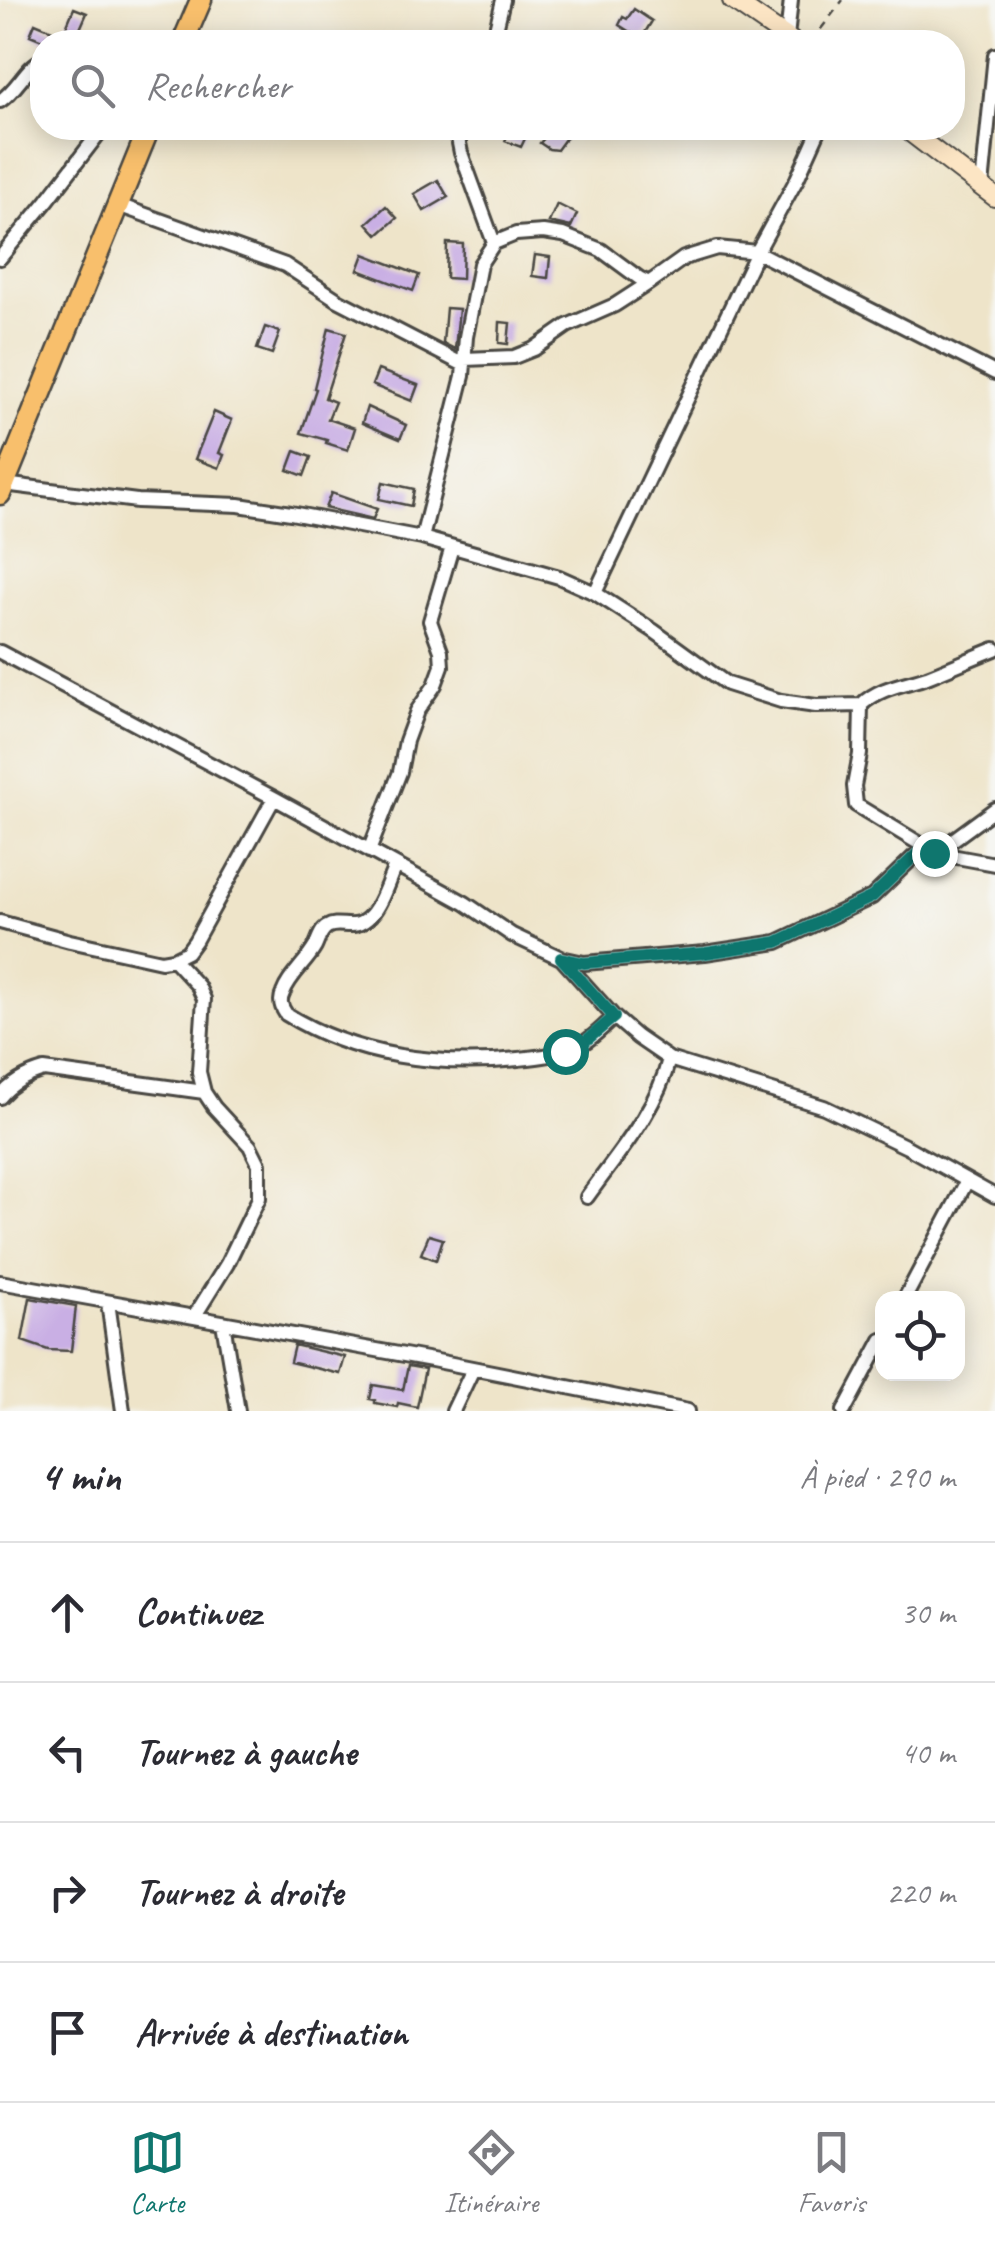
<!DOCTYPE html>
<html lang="fr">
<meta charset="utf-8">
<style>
body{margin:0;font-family:Caveat,sans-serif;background:#f2f2f3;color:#2b2b33}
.controls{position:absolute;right:30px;bottom:30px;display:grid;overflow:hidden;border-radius:20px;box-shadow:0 5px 25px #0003}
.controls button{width:90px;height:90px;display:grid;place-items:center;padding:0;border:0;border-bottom:2px solid #e1e1e2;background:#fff;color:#2b2b33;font:50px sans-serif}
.stop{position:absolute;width:30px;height:30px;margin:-22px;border:8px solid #0f766e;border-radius:50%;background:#fff}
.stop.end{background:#0f766e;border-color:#fff;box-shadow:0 2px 10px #0008}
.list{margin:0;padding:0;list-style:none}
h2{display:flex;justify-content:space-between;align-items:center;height:130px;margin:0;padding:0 40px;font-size:42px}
h2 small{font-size:32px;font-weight:400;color:#7c7c81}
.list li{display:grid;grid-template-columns:65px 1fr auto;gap:30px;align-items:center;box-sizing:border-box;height:140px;padding:0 40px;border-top:2px solid #e1e1e2}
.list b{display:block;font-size:38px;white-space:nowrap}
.list em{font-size:32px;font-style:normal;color:#7c7c81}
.icon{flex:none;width:55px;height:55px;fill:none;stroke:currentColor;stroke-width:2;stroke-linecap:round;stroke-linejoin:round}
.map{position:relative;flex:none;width:995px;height:1411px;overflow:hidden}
.search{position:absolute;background:#fff;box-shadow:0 5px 25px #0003;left:30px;right:30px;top:30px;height:110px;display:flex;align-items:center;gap:25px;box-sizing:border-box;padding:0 35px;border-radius:40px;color:#7c7c81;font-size:38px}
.sheet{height:690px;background:#fff}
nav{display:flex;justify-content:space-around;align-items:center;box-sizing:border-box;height:140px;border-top:2px solid #e1e1e2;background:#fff;font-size:28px;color:#7c7c81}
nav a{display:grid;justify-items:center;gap:5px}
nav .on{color:#0f766e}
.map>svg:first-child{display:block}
</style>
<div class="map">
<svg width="995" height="1411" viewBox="0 0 995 1411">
<rect width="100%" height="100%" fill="#f6f6f2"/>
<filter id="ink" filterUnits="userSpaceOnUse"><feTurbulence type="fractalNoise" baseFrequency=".01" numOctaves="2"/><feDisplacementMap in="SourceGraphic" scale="20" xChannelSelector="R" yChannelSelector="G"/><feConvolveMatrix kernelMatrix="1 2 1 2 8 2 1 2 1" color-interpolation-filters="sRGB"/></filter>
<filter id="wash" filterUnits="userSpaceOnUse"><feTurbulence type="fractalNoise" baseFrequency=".0048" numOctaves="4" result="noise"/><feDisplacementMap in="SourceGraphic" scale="40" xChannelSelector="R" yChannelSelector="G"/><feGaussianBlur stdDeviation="2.25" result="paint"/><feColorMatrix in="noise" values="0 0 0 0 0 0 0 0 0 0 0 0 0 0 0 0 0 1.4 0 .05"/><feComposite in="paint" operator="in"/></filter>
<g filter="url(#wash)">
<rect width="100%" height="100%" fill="#eee4c9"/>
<g id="blocks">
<path fill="#c9afe4" d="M74 8 87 13 76 38 64 32Z
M634 9 652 21 641 39 619 25 623 17 627 19Z
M35 23 81 42H47L30 35Z
M511 128H530L521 147 505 141Z
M553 128H560L570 132 557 150 549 149 540 143Z
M438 180 448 197 424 211 414 194Z
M557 204 577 214 571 227 549 222Z
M386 206 397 218 378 235 367 223Z
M447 243 463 244 462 279 446 278Z
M364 254 419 275 413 291 358 270Z
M535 255 550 257 548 278 532 276Z
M446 308 459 309 455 349 443 343Z
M500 322 510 323 508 344 499 343Z
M265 327 280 332 272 354 257 349Z
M329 328 346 333 325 398 335 402 328 419 355 428 348 450 326 443 327 440 301 433 316 389 314 388Z
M378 370 418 385 412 401 372 385Z
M367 407 406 425 400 439 362 423Z
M214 412 232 420 219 453 224 455 219 468 195 459Z
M295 451 311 457 304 476 288 470Z
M383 482 414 489 411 506 379 499Z
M331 493 377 509 373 519 325 508Z
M429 1235 443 1239 436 1260 421 1254Z
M30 1298 76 1306 71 1351 48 1350 22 1341Z
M294 1345 345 1357 340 1374 290 1362Z
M408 1366 425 1369 417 1407 398 1403 397 1407 375 1403V1400L370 1399 373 1385 403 1390Z"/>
</g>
</g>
<g filter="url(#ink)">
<use href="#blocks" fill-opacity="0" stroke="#484743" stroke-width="2.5"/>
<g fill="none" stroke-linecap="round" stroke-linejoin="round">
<defs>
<path id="minor" d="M787 37 791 0
M493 42 503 0
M0 101C18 89 26 67 42 60
M456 128 461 153 494 243
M982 186 995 55
M118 205 285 265 338 300 464 365
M0 258 47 201 103 128
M465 359 514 357 534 349 567 326 615 305 649 283
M4 484 137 501 239 505 291 513 422 538 559 577 595 593 757 252 797 179 820 128
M422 538 463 376 466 337 480 264 494 243 516 234 543 232 563 235 601 250 639 278 649 283 684 258 717 248 757 252 995 373
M595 593 654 631 727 684 781 701 816 706 861 705C880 687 903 685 927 677 950 668 972 658 995 649
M0 652 274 798 465 903 512 935 561 958 584 963 705 953 777 942 872 897 925 846
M861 705 860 754 854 786 856 805 935 853 995 864
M369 851 400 772 406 741 417 711 435 685 442 666 441 651 430 621 452 547
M935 853 995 809
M395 866C388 881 382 903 371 915 354 934 340 919 327 927 320 931 318 941 315 947 306 963 289 976 283 993 279 1001 281 1007 286 1014 355 1057 439 1067 518 1059 538 1057 559 1055 578 1046 591 1040 603 1027 614 1017
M0 922 70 941 161 961 173 959 187 952 195 941 274 798
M173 959 198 986 204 999 199 1072 204 1092 214 1107 250 1146 259 1164V1198L227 1264 194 1317
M562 959 614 1017 637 1037 669 1059 824 1107 907 1147 995 1196
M0 1097C12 1083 26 1075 44 1070L204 1092
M587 1197C617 1155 657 1110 669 1059
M0 1282 432 1360 688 1411
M905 1298 967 1181
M108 1302 123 1411
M223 1323 238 1411
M453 1411 473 1369
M844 1411 882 1340"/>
<path id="secondary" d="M732 0 793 42
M905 128 995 197"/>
<path id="primary" d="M183 42 201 0
M0 494 149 128"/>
</defs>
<use href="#minor" stroke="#484743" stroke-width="18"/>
<use href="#secondary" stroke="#484743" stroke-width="22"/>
<use href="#primary" stroke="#484743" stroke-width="25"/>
<path stroke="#484743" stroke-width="2.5" stroke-dasharray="8 8" stroke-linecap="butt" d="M811 42 843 0"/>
<use href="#minor" stroke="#fff" stroke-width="12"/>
<use href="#secondary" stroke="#fce5c4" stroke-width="18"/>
<use href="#primary" stroke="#f8bf6c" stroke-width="20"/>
</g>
</g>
<g fill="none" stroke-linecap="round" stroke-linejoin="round" filter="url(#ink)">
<path stroke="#0f766e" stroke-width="12" d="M565 1051 582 1044 614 1017 561 958 584 963 706 953 777 942 872 897 925 846 934 853"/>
</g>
</svg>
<div class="controls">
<button><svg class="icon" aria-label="locate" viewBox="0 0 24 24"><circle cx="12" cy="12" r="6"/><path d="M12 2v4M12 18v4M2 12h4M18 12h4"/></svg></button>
</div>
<div class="stop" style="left:565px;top:1051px"></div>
<div class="stop end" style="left:934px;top:853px"></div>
<div class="search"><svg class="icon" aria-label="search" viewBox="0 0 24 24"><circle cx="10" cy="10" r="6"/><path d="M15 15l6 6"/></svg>Rechercher</div>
</div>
<section class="sheet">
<h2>4 min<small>À pied · 290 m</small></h2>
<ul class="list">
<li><svg class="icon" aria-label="ahead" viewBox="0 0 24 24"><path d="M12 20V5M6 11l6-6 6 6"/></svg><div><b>Continuez</b></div><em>30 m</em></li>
<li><svg class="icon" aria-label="left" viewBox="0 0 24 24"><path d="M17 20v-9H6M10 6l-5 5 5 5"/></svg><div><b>Tournez à gauche</b></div><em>40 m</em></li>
<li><svg class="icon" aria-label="right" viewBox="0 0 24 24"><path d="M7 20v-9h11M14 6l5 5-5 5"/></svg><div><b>Tournez à droite</b></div><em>220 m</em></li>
<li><svg class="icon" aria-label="arrive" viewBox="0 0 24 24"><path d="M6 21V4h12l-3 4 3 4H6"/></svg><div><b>Arrivée à destination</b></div></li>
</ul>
</section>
<nav>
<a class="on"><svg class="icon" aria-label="map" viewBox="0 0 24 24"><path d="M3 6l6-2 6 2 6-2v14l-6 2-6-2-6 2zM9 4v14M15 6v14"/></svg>Carte</a>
<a><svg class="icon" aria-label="directions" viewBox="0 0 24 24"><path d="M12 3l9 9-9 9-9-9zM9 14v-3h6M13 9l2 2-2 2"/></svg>Itinéraire</a>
<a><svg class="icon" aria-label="saved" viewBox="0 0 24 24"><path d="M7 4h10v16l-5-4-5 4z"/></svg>Favoris</a>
</nav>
